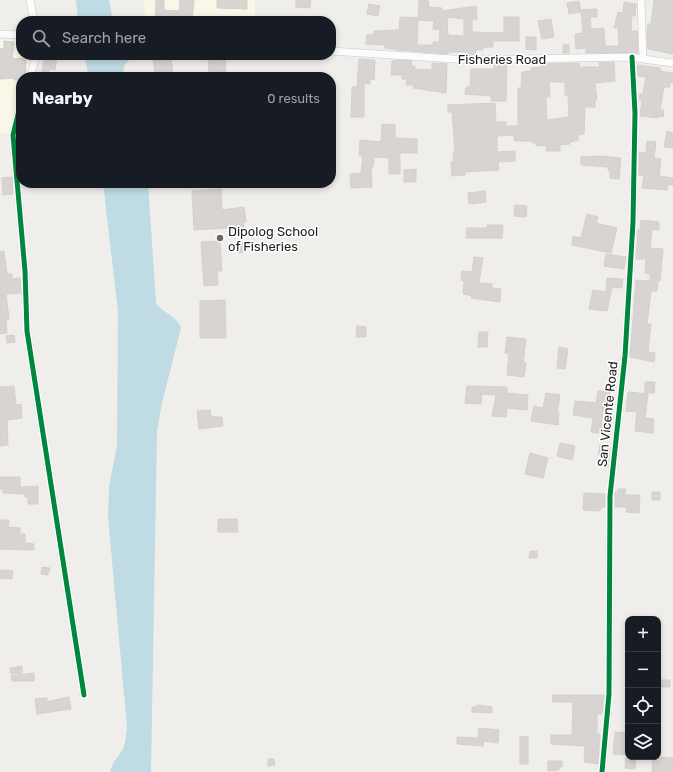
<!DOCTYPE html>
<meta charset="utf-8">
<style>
body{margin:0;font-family:Rubik,sans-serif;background:#20242c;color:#f1f3f6}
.controls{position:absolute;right:12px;bottom:12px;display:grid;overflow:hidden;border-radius:8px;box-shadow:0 2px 6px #0003}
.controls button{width:36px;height:36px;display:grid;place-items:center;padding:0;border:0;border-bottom:1px solid #363941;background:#171b24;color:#f1f3f6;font:20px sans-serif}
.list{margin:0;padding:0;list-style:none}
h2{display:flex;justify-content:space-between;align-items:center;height:52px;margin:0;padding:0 16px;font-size:17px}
h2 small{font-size:13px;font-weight:400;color:#9ea1a6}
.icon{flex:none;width:22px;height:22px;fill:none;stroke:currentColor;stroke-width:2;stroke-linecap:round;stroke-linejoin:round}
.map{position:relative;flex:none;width:673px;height:772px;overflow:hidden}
.search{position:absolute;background:#171b24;box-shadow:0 2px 6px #0003;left:16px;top:16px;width:320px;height:44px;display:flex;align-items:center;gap:10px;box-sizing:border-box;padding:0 14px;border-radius:16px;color:#9ea1a6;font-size:15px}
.panel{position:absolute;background:#171b24;box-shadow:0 2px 6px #0003;left:16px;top:72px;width:320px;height:116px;border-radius:16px}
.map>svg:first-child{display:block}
</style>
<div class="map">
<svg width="673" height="772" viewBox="0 0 673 772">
<rect width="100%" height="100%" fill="#f0eeeb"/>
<path fill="#f8f7e8" d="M144 0H255V21H145Z
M21 39V55H36L29 77H21V99L13 118 11 133 0 134V40Z"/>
<path fill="#bfdbe3" d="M76 0H109L113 21H78Z
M84 55H133L124 66 123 77H89Z
M103 183H148L156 303C163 314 177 315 181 328L162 403 157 431 151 772H110C112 763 118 757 123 749 126 742 126 735 127 727L108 517 109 487 117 445 118 312Z"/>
<path fill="#d7d4d2" stroke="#d3d0cc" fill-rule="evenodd" d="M156 0H164V10L179 11 180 0H194L192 21H155Z
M217 0H247V9L217 8Z
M296 0H311L310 8 296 7Z
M419 0H428L429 7 442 8V11L476 6 477 19 472 20V32L504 33V17H519V41H493V47H483V50H476V55H466V52H448V54L398 50 385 48V45L366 44 367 35H373L374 31 399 30 400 17 418 18 417 45H433V42H439L440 30 433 29 434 21 418 20ZM447 17 464 19V36L448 35Z
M654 0H673V54L648 49 647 30 648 24H651Z
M579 1 581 12 569 14 567 3Z
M624 2 636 4 635 16H632L631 31H637L638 53H586V48L576 49 575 34 583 33 581 10 597 9V17H590L591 29 604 28 605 46H619L618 28H614L618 12 623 13Z
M369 4 380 6 378 16 367 14Z
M551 19 554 37 542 39 538 21Z
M526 37H536V50L526 49Z
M4 41 14 42 12 59 26 58 25 77H21V80H14V78L0 79V49L4 48Z
M569 44V53H563V45Z
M45 55 57 57 55 70 50 69 46 77H41Z
M153 55H171L173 77H155Z
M208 55H225L226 77H209Z
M359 59 375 60 374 80 370 79V84L364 83V117H351L352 87H357Z
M398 60 412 61 411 66H415L414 69 432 70V63L447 64 446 93 413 88 414 85H406L407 79H402V75H391L392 61Z
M614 62 615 81 595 83 597 100H595V107H585L584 134 578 135V140L570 142V144L560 145V151H546V145L536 146V143H532V141H514V135L497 136V152L515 151V161L498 162 499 170 465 172V175L452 176 451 162H454L453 152 455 151 452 112H448V105L495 103 496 122H506V126H518V88H521L522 72 531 71V68L541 67V64L579 63 580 67H600L599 63ZM549 82H565V95H568L569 117 547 120 546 103V97H550Z
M507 64 506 101H491V96L465 94 466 87H470L471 69H494V65Z
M637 65 660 68V71L673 73V83L670 82V87H664L660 110H664L663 117 658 116V118L640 116 642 100H639L640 94H643L646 77 638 76Z
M382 124 395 125V138L417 139V153H400V174H389V158L374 157 373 167H371L372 187 351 188 350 174 361 173 363 156H359L360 140 381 142Z
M20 128H21V142H19L18 135Z
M667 131 673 133V148L664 147Z
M647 141 656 142 654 158 661 159 659 176 673 178V185L668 184 667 190 642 188 644 176 639 175V152L646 153Z
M600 156 621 158 619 179 610 178V171L608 170V167L581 165V157Z
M416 169V182H404V170Z
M12 177 13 194 3 195 2 178Z
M221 189 222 210 244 207 246 222 243 223 244 227 194 230 192 191Z
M485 191 486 202 469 204 468 193Z
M515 205 527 206 526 217 514 216Z
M587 214 598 217 596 223 617 228 611 253 572 245 573 236 581 238Z
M641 220 659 222V230L652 229 650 248 663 249 660 281H658L657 291H651L647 324H651L648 352 655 353 654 362 630 357 636 280 650 281V274L645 273 646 259H636L638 230H640Z
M487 225H503L502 238H466L467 228H487Z
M220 241 222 271H217L218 285 204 286 201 242Z
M237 243H245L246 252 238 253Z
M4 251 7 274H12V279L20 278 21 293 6 294 9 319 6 320 7 333 0 334V252Z
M606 254 626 257 624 269 604 266Z
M474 257 483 258 479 283 492 284V288L501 289 500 302 471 298 472 296 463 294 464 281 461 280 462 271 472 272Z
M607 278 623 279 622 288 612 287 607 311 589 309 593 290 606 292Z
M225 300 226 338H200V301Z
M357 326 366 327V337H356Z
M479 332H488L487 347H478Z
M14 335 15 342 7 343 6 336Z
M507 337 526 339 523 363H526L524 377 507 375 509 354 505 353Z
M559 347 568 349 565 369 557 368Z
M645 382H655L654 393H645Z
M14 386 16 405 21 404 22 418 7 420 8 445 0 446V387Z
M467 386 507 387V393L528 395 527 410 507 408 506 417 492 416 496 395 482 394 481 404 465 403Z
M598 391 610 392 609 402H605L601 424 611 425 610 435 591 432 593 418 573 415 575 401 596 403Z
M628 392 648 394 645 418 654 419 653 433 635 431 637 412 626 411Z
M546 393 560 395 557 413H559L558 425 531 421 534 406 543 408Z
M210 410 211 417H222L223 426 199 429 197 411Z
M560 443 575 446 572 460 557 456Z
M600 445 610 447 608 467 599 466 601 455H598Z
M530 453 548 458 543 478 525 474Z
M0 477H20V487L38 486V504H28V497H25V494L3 493V489H0Z
M618 489H626L625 495H640L639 513 626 512 627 507H615V492H618Z
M652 492H660V500H652Z
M584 493 605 494V507H601L600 511 583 510Z
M218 519H237L238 532H218Z
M0 520H9L8 527 20 528V534H25V543L34 544V550L0 549Z
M530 551H537V558H529Z
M42 567 50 568 48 575 41 574Z
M0 570 13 571 12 579 0 578Z
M22 666V673L11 674 10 668Z
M34 673V681H12L11 676Z
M658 680H670V687H658Z
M553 695H604L602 714H597V733L600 734 598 764 584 762 585 746 551 744V735H572L573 702H552Z
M69 697 71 709 37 714 35 699 47 698V702Z
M477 705 492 707V713L472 712V707H477Z
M479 728 499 730 498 743 484 741 483 746 457 744V737L478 738Z
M615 732 626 733 628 735V755L613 754Z
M528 736V764H520V737Z
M626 757H636L635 769 625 768Z
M653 757 673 758V772H652Z
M268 759H274L275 765 268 766Z
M548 761H562V767H559V770L548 771Z"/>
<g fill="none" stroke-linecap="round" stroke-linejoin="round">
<defs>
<path id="minor" d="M30 0 34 21
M641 0 643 59
M0 34 21 35
M331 51 469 60 628 57 673 63
M30 77 36 55
M21 102 13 135 25 271 27 331 84 695
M602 772 609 694 610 496 625 356 633 222 635 113 632 57"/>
</defs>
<use href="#minor" stroke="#c9c8c7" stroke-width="8"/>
<use href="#minor" stroke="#fdfcfc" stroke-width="7"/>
<defs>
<path id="cycleway" d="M21 102 13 135 25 271 27 331 84 695
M602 772 609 694 610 496 625 356 633 222 635 113 632 57"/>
</defs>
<use href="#cycleway" stroke="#fff" stroke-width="8"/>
<use href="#cycleway" stroke="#00873e" stroke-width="5"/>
</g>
<circle fill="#6a6968" stroke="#fff" stroke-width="1.5" cx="220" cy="238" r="4"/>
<g text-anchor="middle" stroke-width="3" stroke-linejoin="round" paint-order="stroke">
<g font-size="13" fill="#222" stroke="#fff">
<text x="502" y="64">Fisheries Road</text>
<text transform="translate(607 414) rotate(-84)" y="5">San Vicente Road</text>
</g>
<g font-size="13" fill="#222" stroke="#fff" text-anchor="start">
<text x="228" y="236">Dipolog School<tspan x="228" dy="15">of Fisheries</tspan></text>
</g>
</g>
</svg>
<div class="controls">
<button>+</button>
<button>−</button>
<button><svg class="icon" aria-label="locate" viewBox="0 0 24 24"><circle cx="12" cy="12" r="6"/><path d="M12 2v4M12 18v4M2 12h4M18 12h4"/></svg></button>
<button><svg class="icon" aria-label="layers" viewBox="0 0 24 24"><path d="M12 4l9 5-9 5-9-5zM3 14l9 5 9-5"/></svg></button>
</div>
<div class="search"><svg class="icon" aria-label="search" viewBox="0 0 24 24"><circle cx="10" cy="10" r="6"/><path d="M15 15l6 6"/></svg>Search here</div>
<section class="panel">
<h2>Nearby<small>0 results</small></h2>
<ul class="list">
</ul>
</section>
</div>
